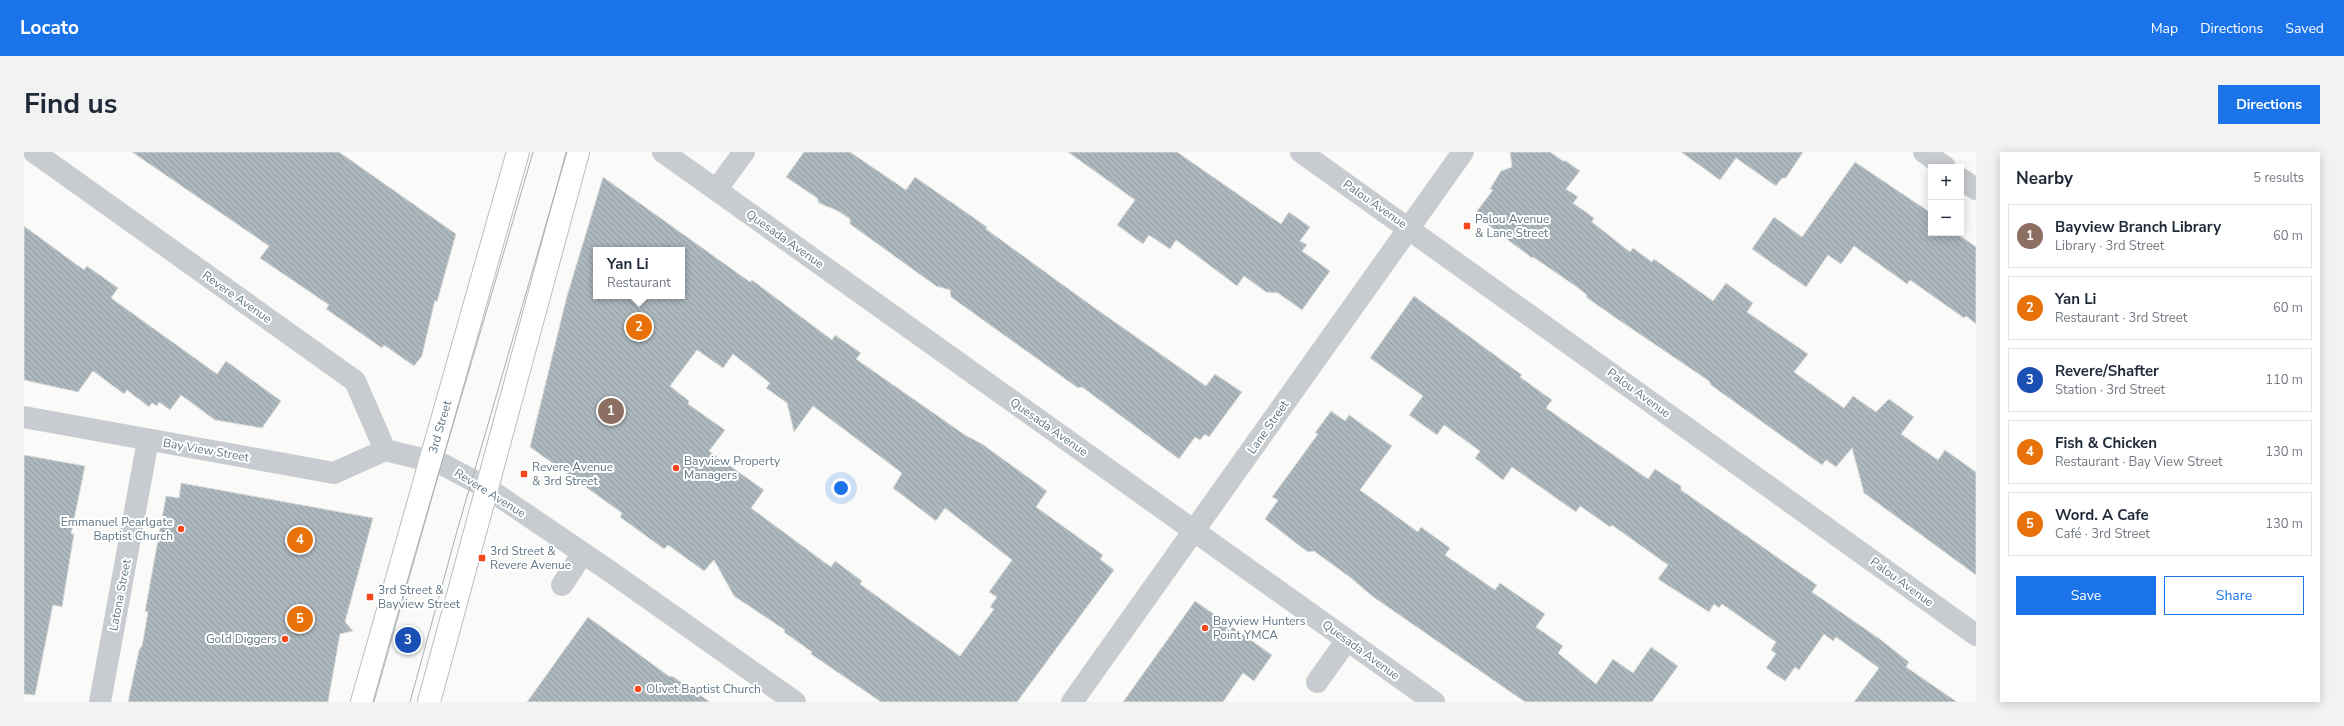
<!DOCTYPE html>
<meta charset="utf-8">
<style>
body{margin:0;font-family:"Nunito Sans",sans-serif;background:#f2f2f3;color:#1f2937}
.controls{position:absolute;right:12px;top:12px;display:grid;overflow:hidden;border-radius:0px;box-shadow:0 2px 10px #0003}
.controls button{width:36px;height:36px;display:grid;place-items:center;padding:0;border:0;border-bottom:1px solid #e0e1e3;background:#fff;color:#1f2937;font:20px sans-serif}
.you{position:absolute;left:817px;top:336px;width:14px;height:14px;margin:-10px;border:3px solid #fff;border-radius:50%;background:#1a73e8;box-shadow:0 0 0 6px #1a73e833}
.badge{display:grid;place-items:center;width:26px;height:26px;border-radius:50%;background:#1a73e8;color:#fff;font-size:13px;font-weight:700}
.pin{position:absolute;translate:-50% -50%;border:2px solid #fff;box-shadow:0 1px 4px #0006}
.popup{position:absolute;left:569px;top:95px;width:92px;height:52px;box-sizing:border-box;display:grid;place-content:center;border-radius:0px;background:#fff;filter:drop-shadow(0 1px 3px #0005);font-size:13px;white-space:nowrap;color:#747a83}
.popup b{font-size:15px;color:#1f2937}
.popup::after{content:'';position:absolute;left:50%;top:100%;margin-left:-8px;border:8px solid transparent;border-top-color:#fff}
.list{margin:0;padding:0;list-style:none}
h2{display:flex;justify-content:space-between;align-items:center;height:52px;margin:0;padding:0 16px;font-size:17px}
h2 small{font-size:13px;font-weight:400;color:#747a83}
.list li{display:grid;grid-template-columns:26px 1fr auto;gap:12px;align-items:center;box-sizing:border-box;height:64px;margin:0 8px 8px;padding:0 8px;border:1px solid #e0e1e3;border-radius:0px}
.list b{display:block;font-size:15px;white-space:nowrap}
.list p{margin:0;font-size:13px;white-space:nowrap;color:#747a83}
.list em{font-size:13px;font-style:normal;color:#747a83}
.actions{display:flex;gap:8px;padding:12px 16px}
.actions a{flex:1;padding:9px 0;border:1px solid #1a73e8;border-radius:0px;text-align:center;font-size:14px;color:#1a73e8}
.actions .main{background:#1a73e8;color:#fff}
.map{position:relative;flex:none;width:1952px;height:550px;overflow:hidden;border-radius:0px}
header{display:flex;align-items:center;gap:24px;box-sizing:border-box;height:56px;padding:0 20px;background:#1a73e8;color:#fff}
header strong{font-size:19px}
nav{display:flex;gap:22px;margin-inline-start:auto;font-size:14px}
.intro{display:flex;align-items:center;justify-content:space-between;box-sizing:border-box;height:96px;padding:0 24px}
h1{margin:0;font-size:28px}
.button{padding:10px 18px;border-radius:0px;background:#1a73e8;color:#fff;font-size:14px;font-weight:700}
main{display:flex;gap:24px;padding:0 24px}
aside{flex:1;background:#fff;border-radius:0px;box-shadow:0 2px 10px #0003}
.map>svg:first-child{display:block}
</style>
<header>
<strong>Locato</strong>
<nav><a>Map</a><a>Directions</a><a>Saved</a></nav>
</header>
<div class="intro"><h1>Find us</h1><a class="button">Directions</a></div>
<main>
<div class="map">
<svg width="1952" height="550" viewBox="0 0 1952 550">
<defs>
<pattern id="building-back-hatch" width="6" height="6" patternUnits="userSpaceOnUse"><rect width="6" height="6" fill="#adb7be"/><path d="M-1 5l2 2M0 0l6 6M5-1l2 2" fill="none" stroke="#909aa0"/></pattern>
</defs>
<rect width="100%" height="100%" fill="#fafaf8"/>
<path fill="url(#building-back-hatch)" stroke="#dcdcda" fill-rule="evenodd" d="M108 0H315L432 82 413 150 411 148 398 204 390 214 360 193 358 196 302 157 305 153 236 106 245 94Z
M780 0H826L882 38 891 25 963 75 962 77 1068 154 1182 234 1191 222 1218 240 1185 285 1181 282 1176 288 1171 285 1155 307 1058 235 1054 236 927 145 926 138 912 134 826 72V67L814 59 795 51 793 46 762 25Z
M1044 0H1153L1257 72 1265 60 1286 75 1276 89 1283 93 1278 99 1306 119 1278 158 1254 141 1242 140 1220 124 1213 134 1152 88 1146 97 1125 83 1119 92 1093 73 1111 48Z
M1486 0H1526L1539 9H1542L1556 19 1542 37 1554 45 1549 51 1570 66 1568 70 1606 100 1609 96 1628 110 1630 107 1689 149 1702 131 1729 151 1723 160 1784 202 1770 220 1820 256 1829 244 1852 260 1865 247 1890 265 1877 282 1914 308 1921 298 1952 320V423L1840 341 1828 296 1812 315 1802 308 1798 313 1687 233 1685 229 1589 164 1562 145 1563 143 1553 135 1509 105 1508 106 1459 69 1462 65 1453 59 1469 38 1466 37 1477 19 1488 15Z
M1657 0H1779L1762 26H1758L1752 34 1712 6 1696 28Z
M1831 10 1907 61V81H1932L1952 95V172L1942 164 1940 166 1886 128 1883 132 1830 94 1817 112 1804 103 1782 135 1728 97 1750 65 1778 85Z
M579 25 726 130 728 128 808 188 811 183 837 201 832 207 941 283 958 292 1023 339 1012 355 1079 403 1076 407 1090 418 993 550H857L787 502 788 500 760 480 761 478 710 444 690 408 680 419 644 393 640 397 596 365 598 361 506 295 543 144ZM572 98H658V144H572ZM673 198 699 216 709 202 746 231 742 236 763 251 770 280 789 254 878 321 869 336 912 369 921 356 988 408 965 440 973 445 966 455 970 457 936 504 836 432 838 429 811 409 807 415 727 356 740 338 685 299 701 278 664 252 665 249 646 234Z
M0 74 60 118 63 114 94 136 87 146 193 222 202 209 257 249 238 276 191 268 157 243 146 258 135 250 133 254 128 251 125 255 103 238 100 242 69 219 54 240 0 228Z
M1390 144 1498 223 1496 225 1528 248 1522 256 1624 327 1631 317 1649 329 1657 334V338L1793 433 1788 440 1857 488 1885 510 1882 515 1933 550H1830L1855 516 1812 485 1809 489 1800 482 1775 518 1771 515 1761 529 1742 516 1752 502 1747 498 1752 490 1698 452 1695 456 1690 452 1685 460 1634 427 1644 413 1588 373 1586 375 1556 354 1552 360 1488 315 1479 328 1451 306 1456 299 1420 273 1413 283 1385 263 1399 244 1346 206Z
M1307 259 1321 269 1325 263 1368 294 1336 338 1394 380 1397 375 1426 396 1421 403 1471 438 1476 431 1521 462 1512 475 1539 494 1534 501 1572 532 1589 507 1609 521 1627 495 1654 514 1628 550H1501L1348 444 1327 426 1290 399 1284 400 1277 395 1241 367 1254 348 1248 345 1294 282 1291 281Z
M0 303 61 314 47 382H50L38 455 29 453 11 543 0 542Z
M157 331 349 366 321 470 329 479 316 482 304 550H104L115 498 118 494 124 460 121 459 142 344 155 346Z
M1171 449 1248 503 1230 529 1219 521 1199 550H1099Z
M564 465 646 525 648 524 686 550H503Z"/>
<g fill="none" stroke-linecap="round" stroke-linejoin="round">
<defs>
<path id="major" d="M338 550 494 0
M405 550 554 0"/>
</defs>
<use href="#major" stroke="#b8bec2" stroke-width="24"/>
<path stroke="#c8ccd0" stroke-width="22" d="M10 0 331 229 361 298
M639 0 1410 550
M1277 0 1952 483
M1900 0 1921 15
M1937 27 1952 37
M692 38 720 0
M0 265 310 321 361 298
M361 298 418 312 463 336 584 418 771 550
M538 433 559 401
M1293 530 1323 488
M76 550 124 288
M1048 550 1439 0"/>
<use href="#major" stroke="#fff" stroke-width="22"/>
<path stroke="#a7afb5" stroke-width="1" d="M349 550C400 366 456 184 509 0
M386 550 433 379 543 0"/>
</g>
<g fill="#f5461c" stroke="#fff" stroke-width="1.5">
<rect x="1439" y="70" width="8" height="8" rx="2"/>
<circle cx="652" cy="316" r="4"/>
<rect x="496" y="318" width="8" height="8" rx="2"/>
<circle cx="157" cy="377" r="4"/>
<rect x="454" y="402" width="8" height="8" rx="2"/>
<rect x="342" y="441" width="8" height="8" rx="2"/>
<circle cx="1181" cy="476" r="4"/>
<circle cx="261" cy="487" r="4"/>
<circle cx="614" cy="537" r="4"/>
</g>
<g text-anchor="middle" stroke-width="4" stroke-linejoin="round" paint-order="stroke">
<g font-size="12" fill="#627786" stroke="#fff">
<text transform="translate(1351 52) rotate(35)" y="4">Palou Avenue</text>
<text transform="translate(761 87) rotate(35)" y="4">Quesada Avenue</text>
<text transform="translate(213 145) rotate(35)" y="4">Revere Avenue</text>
<text transform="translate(1615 241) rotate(36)" y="4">Palou Avenue</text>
<text transform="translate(416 275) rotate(-74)" y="4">3rd Street</text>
<text transform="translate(1025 275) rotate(35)" y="4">Quesada Avenue</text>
<text transform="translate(1244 275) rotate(-55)" y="4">Lane Street</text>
<text transform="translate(182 298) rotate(10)" y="4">Bay View Street</text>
<text transform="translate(466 341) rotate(32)" y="4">Revere Avenue</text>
<text transform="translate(1878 430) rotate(36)" y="4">Palou Avenue</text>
<text transform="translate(96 443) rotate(-79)" y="4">Latona Street</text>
<text transform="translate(1337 498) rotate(36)" y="4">Quesada Avenue</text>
</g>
<g font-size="12" fill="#627786" stroke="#fff" text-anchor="start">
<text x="1451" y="71">Palou Avenue<tspan x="1451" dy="14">&amp; Lane Street</tspan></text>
<text x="660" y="313">Bayview Property<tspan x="660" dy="14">Managers</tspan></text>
<text x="508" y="319">Revere Avenue<tspan x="508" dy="14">&amp; 3rd Street</tspan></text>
<text x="149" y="374" text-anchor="end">Emmanuel Pearlgate<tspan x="149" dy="14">Baptist Church</tspan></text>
<text x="466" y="403">3rd Street &amp;<tspan x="466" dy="14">Revere Avenue</tspan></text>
<text x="354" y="442">3rd Street &amp;<tspan x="354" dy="14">Bayview Street</tspan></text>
<text x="1189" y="473">Bayview Hunters<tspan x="1189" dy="14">Point YMCA</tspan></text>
<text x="253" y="491" text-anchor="end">Gold Diggers</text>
<text x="622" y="541">Olivet Baptist Church</text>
</g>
</g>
</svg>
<div class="controls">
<button>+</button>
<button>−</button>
</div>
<div class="you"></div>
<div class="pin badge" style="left:587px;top:259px;background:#8d6e63">1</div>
<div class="pin badge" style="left:615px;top:175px;background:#e8710a">2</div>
<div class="popup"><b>Yan Li</b>Restaurant</div>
<div class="pin badge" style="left:384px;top:488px;background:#1a4fb4">3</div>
<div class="pin badge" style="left:276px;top:388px;background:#e8710a">4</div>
<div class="pin badge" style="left:276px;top:467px;background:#e8710a">5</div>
</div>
<aside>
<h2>Nearby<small>5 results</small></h2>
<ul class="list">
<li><span class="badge" style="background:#8d6e63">1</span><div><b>Bayview Branch Library</b><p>Library · 3rd Street</p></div><em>60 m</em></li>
<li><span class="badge" style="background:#e8710a">2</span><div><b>Yan Li</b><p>Restaurant · 3rd Street</p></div><em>60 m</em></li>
<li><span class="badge" style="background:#1a4fb4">3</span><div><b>Revere/Shafter</b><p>Station · 3rd Street</p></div><em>110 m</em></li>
<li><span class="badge" style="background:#e8710a">4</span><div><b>Fish &amp; Chicken</b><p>Restaurant · Bay View Street</p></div><em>130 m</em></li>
<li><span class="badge" style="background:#e8710a">5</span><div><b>Word. A Cafe</b><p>Café · 3rd Street</p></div><em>130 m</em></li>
</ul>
<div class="actions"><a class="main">Save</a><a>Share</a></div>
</aside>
</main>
